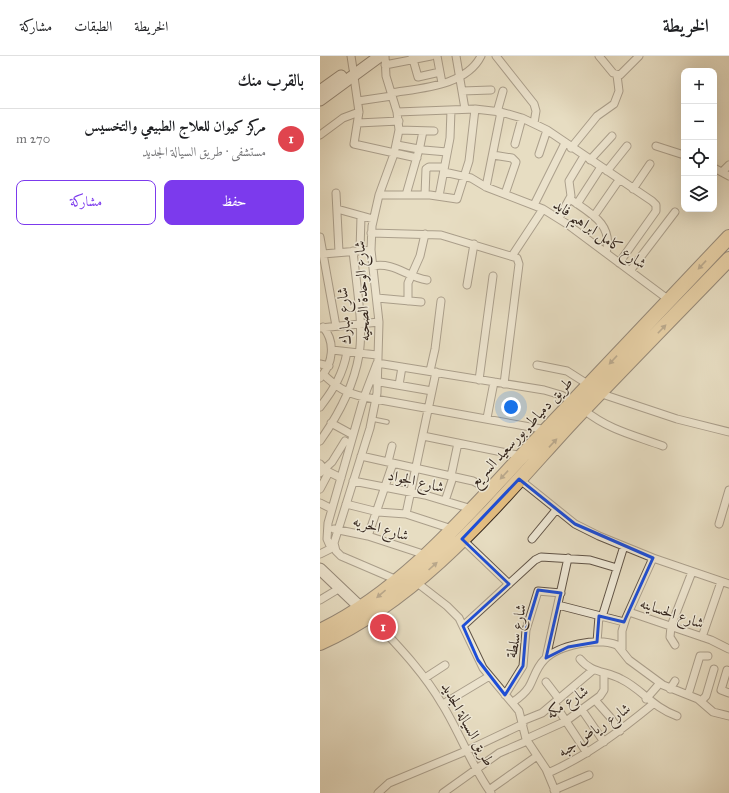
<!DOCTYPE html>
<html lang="ar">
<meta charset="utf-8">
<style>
body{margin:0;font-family:"IM FELL Great Primer",Amiri,serif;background:#f2f2f2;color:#202124;direction:rtl}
.controls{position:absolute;right:12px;top:12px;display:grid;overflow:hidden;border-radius:8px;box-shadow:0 4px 16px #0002}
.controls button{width:36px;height:36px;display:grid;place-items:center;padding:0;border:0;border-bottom:1px solid #e0e0e0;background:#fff;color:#202124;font:20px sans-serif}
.you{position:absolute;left:191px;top:351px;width:14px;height:14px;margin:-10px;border:3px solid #fff;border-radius:50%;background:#1a73e8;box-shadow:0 0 0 6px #1a73e833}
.badge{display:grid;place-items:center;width:26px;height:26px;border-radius:50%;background:#7c3aed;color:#fff;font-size:13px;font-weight:700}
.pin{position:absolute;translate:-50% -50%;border:2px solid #fff;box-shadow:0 1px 4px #0006}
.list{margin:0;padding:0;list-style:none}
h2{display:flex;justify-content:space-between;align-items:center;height:52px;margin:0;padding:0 16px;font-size:17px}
h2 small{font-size:13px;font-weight:400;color:#757577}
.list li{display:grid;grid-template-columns:26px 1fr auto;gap:12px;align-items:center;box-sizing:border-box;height:60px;padding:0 16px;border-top:1px solid #e0e0e0}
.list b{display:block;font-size:15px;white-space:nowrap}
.list p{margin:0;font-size:13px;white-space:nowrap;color:#757577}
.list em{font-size:13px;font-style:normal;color:#757577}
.actions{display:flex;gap:8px;padding:12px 16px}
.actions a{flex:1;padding:9px 0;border:1px solid #7c3aed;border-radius:8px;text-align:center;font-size:14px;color:#7c3aed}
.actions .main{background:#7c3aed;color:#fff}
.icon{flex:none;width:22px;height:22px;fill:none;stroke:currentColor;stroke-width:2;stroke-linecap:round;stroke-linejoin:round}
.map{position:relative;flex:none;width:409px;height:737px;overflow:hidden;direction:ltr}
header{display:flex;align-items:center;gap:24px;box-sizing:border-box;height:56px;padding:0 20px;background:#fff;border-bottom:1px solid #e0e0e0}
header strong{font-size:19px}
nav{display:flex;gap:22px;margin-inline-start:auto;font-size:14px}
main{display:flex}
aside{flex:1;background:#fff}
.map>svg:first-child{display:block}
</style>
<header>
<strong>الخريطة</strong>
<nav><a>الخريطة</a><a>الطبقات</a><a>مشاركة</a></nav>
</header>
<main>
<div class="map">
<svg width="409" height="737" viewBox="0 0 409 737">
<rect width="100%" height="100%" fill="#e7ddc2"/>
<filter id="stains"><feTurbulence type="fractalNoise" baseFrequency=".005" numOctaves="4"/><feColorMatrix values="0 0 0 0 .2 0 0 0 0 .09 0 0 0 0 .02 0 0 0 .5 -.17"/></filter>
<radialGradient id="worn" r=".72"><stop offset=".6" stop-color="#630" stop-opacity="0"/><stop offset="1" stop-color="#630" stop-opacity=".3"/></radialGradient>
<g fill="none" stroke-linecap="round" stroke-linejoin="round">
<defs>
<path id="lane" d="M52 363 67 366"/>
<path id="street" d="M31 0 33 13
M65 0 66 20 77 56 79 74 74 98 59 139 52 170 51 194 59 266 57 337 50 372 14 487 16 495 21 500 77 524
M92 0 98 21 120 16
M117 0 122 27
M136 0 145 53
M176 0 214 48 216 55 214 67
M279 0 293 17 300 19 319 0
M65 9 111 0
M34 21 39 56 34 88 97 102
M142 35 171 34
M71 37C101 32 146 30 161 0
M38 45 72 40
M77 56 155 53 181 56 202 62 227 74 332 145 336 149V155L299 207
M177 56 183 35
M38 67 79 65
M79 74 114 75
M0 79 23 62 39 56
M195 88 202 62
M77 89 104 94 127 96
M336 90 364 99
M251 92 277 60 294 48 299 35 297 19
M219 98 227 74
M173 99 192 102 196 106 185 138
M270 104 292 80
M394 112 409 120
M287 115 307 90
M124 116 151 122 166 131 223 153 247 168 349 244
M402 116 409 109
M166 131 181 56
M313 133 330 108
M16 137 19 196
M59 139H110L137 143 149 105 155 53
M86 139 100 90 103 75
M105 139 106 113 109 111H124
M119 140 130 82 131 54
M250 143C270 157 294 168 286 197
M257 148 281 111
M214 149 245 87
M17 153 53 163
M274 160 299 124
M239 162 251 140 249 125 264 100
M51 177 121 179 197 202 199 208 184 328
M0 181 16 270
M40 195 41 160
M3 198 51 194
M192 200 223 153
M53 210C74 206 87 221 107 224
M310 215 355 156
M147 229 154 188
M57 242 101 246
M88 245V227L100 200 105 178
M0 272 59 266
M12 294 57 299
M0 308 9 310
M217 309 247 315 269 329
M110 315 115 293 121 245
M3 318C16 331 26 337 44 341L227 374
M0 322C13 308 16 286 3 271
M159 324 173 220
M54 325 112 335
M79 329 82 311
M279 337 357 363 409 376
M0 351C14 333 23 318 27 296
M264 354C289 374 313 379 343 390
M167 362 174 326
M11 367 33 379
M103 380 202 400
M0 385C17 361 34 329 39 299 44 269 36 226 33 195
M41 400 153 425 170 434
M68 406 72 390
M0 408 5 414 21 422
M0 417 12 406 25 385
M131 420 138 387
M199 423 255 468 279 480 333 502 306 562 302 575V593
M33 425 105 439 152 453
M0 433 9 416
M125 445 133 421
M0 447 12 453
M26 448 58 456 86 458 132 473
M86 458 116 316
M399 468 409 434
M14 473 48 480 106 499
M48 480 73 407
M142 483 189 528
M212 483 236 454
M11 492 7 483 8 467 44 341 57 307 224 334 241 339 253 346
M0 498 14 491
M333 502 409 528
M96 526 127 550 139 562 163 612 199 655 206 683 226 713 236 737
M0 544 20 532
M238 549 304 566
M309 556 391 584 409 593
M50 560C76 588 103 615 122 648 140 677 151 709 171 737
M282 561 304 490
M143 570 215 504 221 501 270 504 297 512
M382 581 401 526
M277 586 279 560
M355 589 350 581 351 570 372 516
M226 602 248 502
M260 603C271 617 286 615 301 623 322 633 332 651 357 660
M407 614 401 634 409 637
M105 622 125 609
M226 626 239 643
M350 633 355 625
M185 639 203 610 206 574 218 535 241 537
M368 639 380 600H388
M326 643 340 627
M275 644 290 661 300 675
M381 645 386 640 394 613
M193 646C199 642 205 637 209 631 214 622 216 612 224 604 238 589 278 581 297 589L309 604 343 629 378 643 393 656 409 660
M234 647 267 697
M123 648 168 621
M262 654 284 686
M202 665 222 657 273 614
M206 683 246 665 280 640 284 634V617
M228 717C267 700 300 675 333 648
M169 734 217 700
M234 734 269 719
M58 737 69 727 146 695 203 668
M123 737 179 697 207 685"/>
<path id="secondary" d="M0 35 21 20
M0 44 60 0
M0 513 41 552"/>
<path id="highway" d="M0 575C84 535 150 455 213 388 278 319 344 250 409 181
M0 587C101 541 174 451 247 371 300 315 355 259 409 203"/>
</defs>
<use href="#lane" stroke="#615447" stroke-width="5.5"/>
<use href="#street" stroke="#615447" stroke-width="9"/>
<use href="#secondary" stroke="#34261e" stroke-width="13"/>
<use href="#highway" stroke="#34261e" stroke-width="16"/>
<use href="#lane" stroke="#efe9d7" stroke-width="3.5"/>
<use href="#street" stroke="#efe9d7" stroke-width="7"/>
<use href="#secondary" stroke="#efe9d7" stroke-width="11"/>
<use href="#highway" stroke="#e4be81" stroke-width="14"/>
</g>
<defs><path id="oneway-solid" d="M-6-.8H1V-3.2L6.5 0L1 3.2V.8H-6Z"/></defs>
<g fill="#836a4b">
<use href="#oneway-solid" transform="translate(382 209) rotate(133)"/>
<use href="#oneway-solid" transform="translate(342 273) rotate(-46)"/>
<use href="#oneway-solid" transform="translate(293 304) rotate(133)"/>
<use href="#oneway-solid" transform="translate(233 387) rotate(-47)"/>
<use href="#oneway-solid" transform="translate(184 419) rotate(133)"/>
<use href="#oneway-solid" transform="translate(113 510) rotate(-42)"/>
<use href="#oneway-solid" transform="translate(61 538) rotate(140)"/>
</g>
<path d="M0 0H409V737H0ZM199 423 255 468 333 502 304 566 279 560 277 586 248 591 226 602 241 537 218 534 206 574 203 610 185 639 158 604 143 570 189 528 142 483Z" fill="#e7ddc2" fill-opacity=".55" fill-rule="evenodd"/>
<path fill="none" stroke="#1d4ed8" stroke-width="3" stroke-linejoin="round" d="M199 423 255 468 333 502 304 566 279 560 277 586 248 591 226 602 241 537 218 534 206 574 203 610 185 639 158 604 143 570 189 528 142 483Z"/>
<g text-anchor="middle" stroke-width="3" stroke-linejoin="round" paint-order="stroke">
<g font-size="15" fill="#34261e" stroke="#efe9d7">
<text transform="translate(280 178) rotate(35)" y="5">شارع كامل ابراهيم فايد</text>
<text transform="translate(42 235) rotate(-93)" y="5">شارع الوحدة الصحيه</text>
<text transform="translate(24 260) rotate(-94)" y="5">شارع مبارك</text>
<text transform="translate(201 376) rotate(-47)" y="5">طريق دمياط, بورسعيد السريع</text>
<text transform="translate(96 425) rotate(13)" y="5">شارع الجواد</text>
<text transform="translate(61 472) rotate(16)" y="5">شارع الحريه</text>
<text transform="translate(352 557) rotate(19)" y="5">شارع الحساينه</text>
<text transform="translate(196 575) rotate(-79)" y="5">شارع سلطة</text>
<text transform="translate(247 646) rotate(-33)" y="5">شارع مكه</text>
<text transform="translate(148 668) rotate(61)" y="5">طريق السيالة الجديد</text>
<text transform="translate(274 674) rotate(-34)" y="5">شارع رياض جبه</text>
</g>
</g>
<rect width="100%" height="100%" filter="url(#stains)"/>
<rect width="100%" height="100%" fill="url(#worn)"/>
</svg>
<div class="controls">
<button>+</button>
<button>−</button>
<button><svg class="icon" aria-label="locate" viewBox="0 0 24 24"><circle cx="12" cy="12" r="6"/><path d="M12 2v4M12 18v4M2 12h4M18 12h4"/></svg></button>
<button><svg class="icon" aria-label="layers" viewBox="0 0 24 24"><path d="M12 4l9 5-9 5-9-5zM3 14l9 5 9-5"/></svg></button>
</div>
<div class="you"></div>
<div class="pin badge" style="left:63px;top:571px;background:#e0444e">1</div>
</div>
<aside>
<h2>بالقرب منك<small></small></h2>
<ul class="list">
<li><span class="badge" style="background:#e0444e">1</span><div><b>مركز كيوان للعلاج الطبيعي والتخسيس</b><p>مستشفى · طريق السيالة الجديد</p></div><em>270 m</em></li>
</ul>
<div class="actions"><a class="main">حفظ</a><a>مشاركة</a></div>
</aside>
</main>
